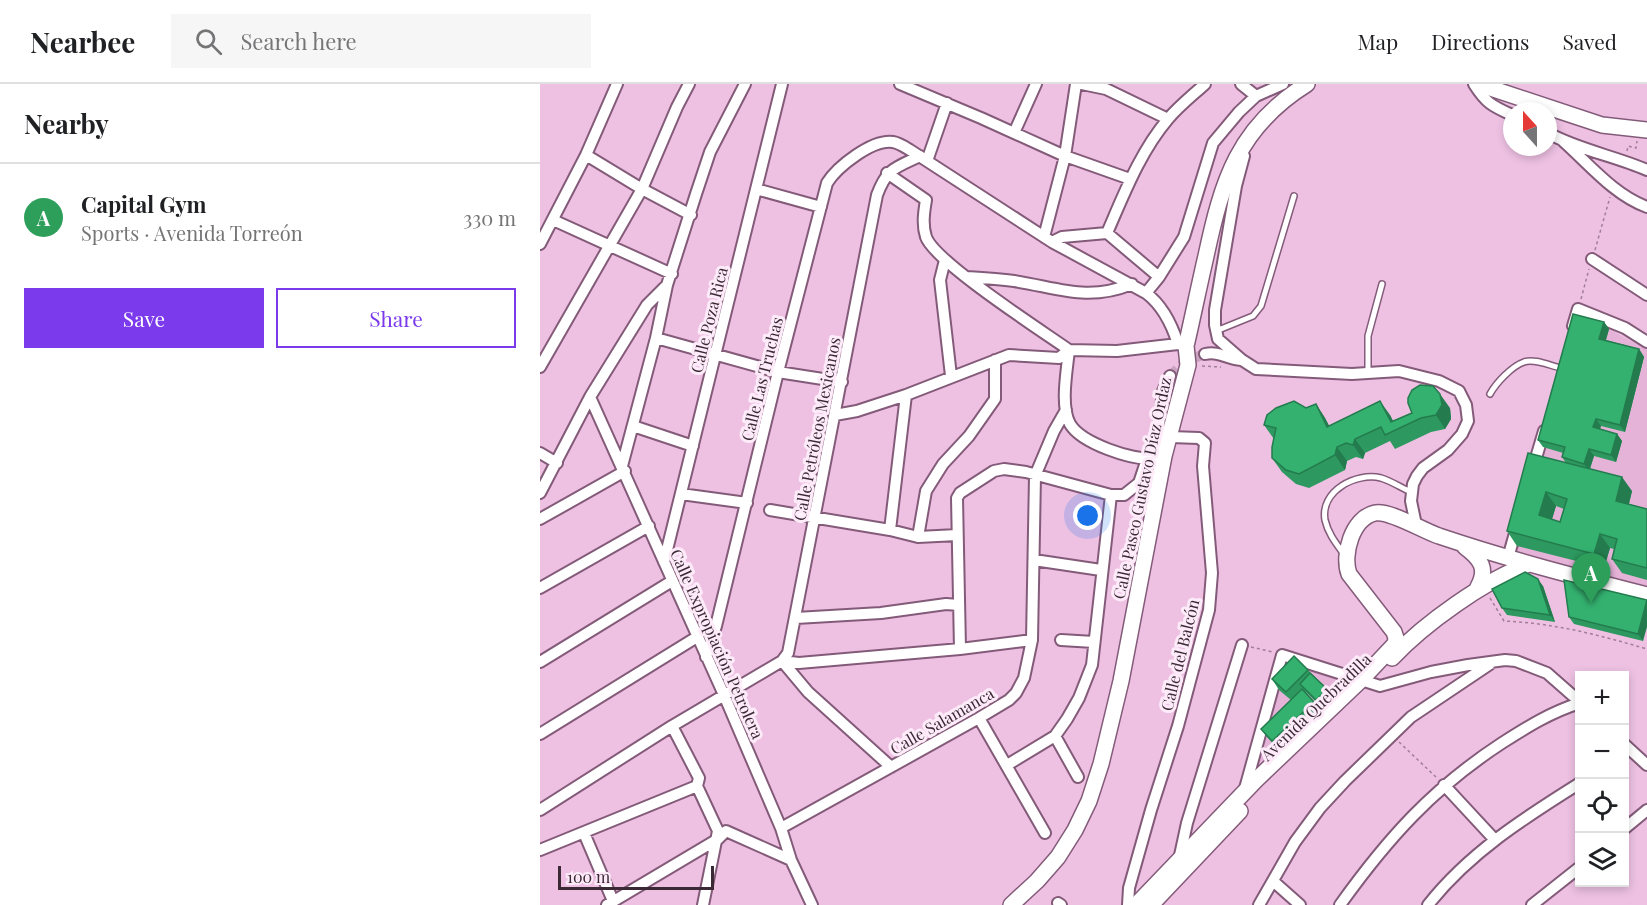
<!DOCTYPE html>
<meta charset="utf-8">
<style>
body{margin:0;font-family:"Playfair Display",serif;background:#f6f6f6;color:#202124}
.controls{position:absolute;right:18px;bottom:18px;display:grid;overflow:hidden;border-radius:0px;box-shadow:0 3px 9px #0003}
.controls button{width:54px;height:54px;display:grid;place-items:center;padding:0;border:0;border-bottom:2px solid #e0e0e0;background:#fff;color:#202124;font:30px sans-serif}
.compass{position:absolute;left:963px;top:18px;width:54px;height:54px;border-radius:50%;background:#fff;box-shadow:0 3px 9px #0003;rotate:339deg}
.scale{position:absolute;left:18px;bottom:15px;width:156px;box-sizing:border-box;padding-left:6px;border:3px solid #3b2936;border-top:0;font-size:16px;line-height:21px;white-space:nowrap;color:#3b2936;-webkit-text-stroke:4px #feebf9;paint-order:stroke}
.you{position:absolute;left:548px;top:432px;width:21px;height:21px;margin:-15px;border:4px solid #fff;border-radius:50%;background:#1a73e8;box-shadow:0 0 0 9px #1a73e833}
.badge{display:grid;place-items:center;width:39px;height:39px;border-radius:50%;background:#7c3aed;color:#fff;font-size:20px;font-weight:700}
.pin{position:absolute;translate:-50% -50px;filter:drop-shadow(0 2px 3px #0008)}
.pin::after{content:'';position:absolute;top:32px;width:21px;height:18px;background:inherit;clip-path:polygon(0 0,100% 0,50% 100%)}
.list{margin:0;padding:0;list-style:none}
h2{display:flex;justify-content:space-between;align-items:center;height:78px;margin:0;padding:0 24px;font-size:26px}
h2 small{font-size:20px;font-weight:400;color:#757577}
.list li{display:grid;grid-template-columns:39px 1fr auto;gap:18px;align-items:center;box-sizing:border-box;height:108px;padding:0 24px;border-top:2px solid #e0e0e0}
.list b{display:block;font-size:22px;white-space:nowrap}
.list p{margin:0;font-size:20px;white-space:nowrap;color:#757577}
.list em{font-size:20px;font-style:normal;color:#757577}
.actions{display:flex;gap:12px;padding:18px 24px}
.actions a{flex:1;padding:14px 0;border:2px solid #7c3aed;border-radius:0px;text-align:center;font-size:21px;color:#7c3aed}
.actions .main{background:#7c3aed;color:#fff}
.icon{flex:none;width:33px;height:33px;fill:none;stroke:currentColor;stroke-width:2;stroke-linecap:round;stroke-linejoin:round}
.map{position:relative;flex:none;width:1107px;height:821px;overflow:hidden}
header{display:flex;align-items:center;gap:36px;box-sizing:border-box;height:84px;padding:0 30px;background:#fff;border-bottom:2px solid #e0e0e0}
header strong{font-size:28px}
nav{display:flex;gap:33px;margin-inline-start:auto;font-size:21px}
.search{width:420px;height:54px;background:#f6f6f6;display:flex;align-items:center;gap:15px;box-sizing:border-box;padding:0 21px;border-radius:0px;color:#757577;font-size:22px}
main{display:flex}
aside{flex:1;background:#fff}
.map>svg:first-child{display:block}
</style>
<header>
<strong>Nearbee</strong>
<div class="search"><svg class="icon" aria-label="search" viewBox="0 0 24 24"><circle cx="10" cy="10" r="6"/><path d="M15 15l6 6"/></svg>Search here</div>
<nav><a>Map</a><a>Directions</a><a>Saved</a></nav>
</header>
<main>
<aside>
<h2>Nearby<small></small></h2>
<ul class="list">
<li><span class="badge" style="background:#2e9e5b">A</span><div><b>Capital Gym</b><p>Sports · Avenida Torreón</p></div><em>330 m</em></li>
</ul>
<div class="actions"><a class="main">Save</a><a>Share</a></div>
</aside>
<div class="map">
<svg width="1107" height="821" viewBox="0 0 1107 821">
<rect width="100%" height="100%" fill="#eec1e3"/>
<path fill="#e5b2d8" d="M1038 237 1069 245 1107 266V503L974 469Z
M748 579 810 596 720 683 714 677Z"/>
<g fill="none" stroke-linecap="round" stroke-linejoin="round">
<path stroke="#caa3c0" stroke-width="10" stroke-dasharray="10 5" stroke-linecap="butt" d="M630 292 646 277 665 270"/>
<defs>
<path id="lane" d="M676 247 713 232 721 222 754 112
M828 289V252L842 200
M950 310C956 299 972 282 984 278 994 274 1011 282 1021 284
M803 469C795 458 788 449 785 436 780 407 816 388 841 394 851 397 862 404 871 408"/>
<path id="street" d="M360 0 441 34 525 72 590 95
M542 0 566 5 628 35
M701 0 716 12
M934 0C946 19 952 22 972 31
M474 49 496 0
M1008 49C1039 66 1075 72 1107 86
M1023 57C1049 80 1074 111 1107 123
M46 71 102 105 151 131
M704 72 696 102 675 226V241L678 255 702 276 716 285 812 290 859 287 899 297 919 307 926 321 928 337 922 350 908 366 883 384 877 392 873 400 871 417 876 441
M387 77 407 19
M347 89 386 116C384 128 382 141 386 153 395 178 502 247 529 266
M216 105 281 123
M13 136 132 190
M567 149 619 193
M504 153 525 72 536 0
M512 158 522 153 567 149C584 110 600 68 628 35 639 22 653 11 665 0
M0 160 46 71 77 0
M1052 175 1107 211
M405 176 400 196 411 292
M427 193C443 194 459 195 474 197 519 204 547 218 592 200
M606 209 619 193 644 153 673 59 699 28 716 12 743 0
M1033 242 1038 225 1085 244 1107 258
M116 254 238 288 302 298
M529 266C527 286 520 322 530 340 541 359 593 377 613 374
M665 270C680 267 686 275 701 276
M0 283 102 105 137 23 149 0
M50 313 184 611 241 744 251 776 272 821
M295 331 317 327 366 311 469 271 519 274 529 266 577 267 638 260 643 261
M93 342 153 362
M0 369 17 379
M624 372 617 359 623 307 630 292
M82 382 116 254 127 201 156 110 170 68 205 0
M993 384 1004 347
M0 409 50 313 107 221 127 201
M141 410 207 419
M230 426 350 446 378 453 417 451
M0 435 85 387
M350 446 366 311
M378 453 386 407 403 380 429 352 455 315V276
M968 474 977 442
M494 476 561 486
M124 478 242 0
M0 504 109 442
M256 534 341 529 406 520 419 521
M521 556 554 558
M420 565 417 414 420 409 454 387 464 385 486 388 571 411H584L599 399 605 381 624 372
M166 573 176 542 238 288 287 99C297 83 332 55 353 58 359 59 365 63 370 66L512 158 606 209C622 221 632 241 638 260
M242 577 259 579 420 565 492 556
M242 577 268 608 351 683
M0 578 132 497
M439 634 505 749
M132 642 159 694 157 702 178 747 163 821
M0 650 157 553
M515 652 538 693
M1084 660 1107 681
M467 681 515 652 527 635 539 614 552 581 571 411
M904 701 955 756
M704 708 742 571 840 602 891 588 928 581 965 576 976 577 1007 589 1040 618
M0 726 132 642 242 577 248 569 337 111C347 84 355 84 380 72
M241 744 439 634 469 616 476 609 484 594 492 556 495 392 514 347 526 326
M1084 745 1107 726
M44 749 73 817
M0 766 157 702
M639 776 647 739 702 561
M733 797 760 821
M518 819 521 821
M67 821 178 755 186 747 251 776
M588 821 589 804 611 726 638 642 669 526 672 489 663 382 665 359 659 354 630 353
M719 821 755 758 780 724 805 697 871 633 950 580
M800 821C848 754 893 704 962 659 987 643 1011 628 1040 619
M888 821C929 769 984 734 1040 699
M992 821 1040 783"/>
<path id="secondary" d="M938 0 1062 41 1107 46
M925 463C941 475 948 485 938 503
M852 574C885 539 944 497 989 480
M471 821 497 797 518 773 535 746 549 717 561 680 581 597 624 372 648 281 646 262C653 232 659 202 666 172 682 97 698 43 767 0
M596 821 716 696 821 596 855 560 856 554 854 548 809 490C802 471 812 434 835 429 850 426 883 447 899 452 967 475 1037 493 1107 511
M611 821 700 727"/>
</defs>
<use href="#lane" stroke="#835b79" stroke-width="8"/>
<use href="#street" stroke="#835b79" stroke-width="14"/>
<use href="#secondary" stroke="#835b79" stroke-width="18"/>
<path stroke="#a17f98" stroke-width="1.5" stroke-dasharray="3 3" stroke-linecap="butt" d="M1087 67 1088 62 1096 64 1097 57
M1055 166 1070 113
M1041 215 1049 185
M662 282 681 283
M950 514 964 537C1014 539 1059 551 1107 565
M711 563 733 568
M859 658 897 694"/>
<use href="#lane" stroke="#fff" stroke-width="5"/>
<use href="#street" stroke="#fff" stroke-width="10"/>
<use href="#secondary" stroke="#fff" stroke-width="15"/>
</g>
<path fill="#2d985f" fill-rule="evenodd" d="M1064 238 1069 245 1066 256 1099 265 1104 273 1085 348 1061 342 1060 345 1077 350 1082 357 1076 378 1054 372 1050 385 1092 407 1089 420 1107 425V496L1082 489 1072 475 1074 465 1070 464 1064 484 977 462 967 447 1026 379 1022 373 1023 369 1003 363 998 356ZM1016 422 1024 425 1020 438 1012 435Z
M776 320 785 334 789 342 850 331 853 337 910 324 911 335 905 345 891 348 855 365 850 357 825 369 823 375 816 373 807 377 805 386 769 404 756 400 742 388 732 374 734 355 724 341Z
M1003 502 1015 538 967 531 962 524Z
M1107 517 1103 557 1034 540 1029 533Z
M768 586 787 605 792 612 781 623 765 607 779 625 737 664 726 652 721 645 751 616 739 606 732 595Z"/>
<path fill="#247c4e" d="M1064 238 1069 245 1064 262 1059 255Z
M1099 265 1104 273 1085 348 1080 341Z
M900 310 910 324 911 335 905 345 896 331Z
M840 317 850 331 857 345 851 338Z
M776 320 785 334 797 357 787 343Z
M1056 335 1061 342 1058 350 1053 343Z
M1077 350 1082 357 1076 378 1071 371Z
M815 355 825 369 823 375 813 361Z
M797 363 807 377 805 386 795 371Z
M1049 365 1054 372 1049 387 1044 380Z
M1082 393 1092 407 1086 431 1076 417Z
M1006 408 1016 422 1009 445 999 431Z
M1060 450 1070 464 1064 484 1054 470Z
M998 495 1003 502 1015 538 1010 531Z
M1107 516V543L1103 557 1098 550Z"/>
<path fill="#34b16f" stroke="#247c4e" stroke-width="1.5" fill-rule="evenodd" d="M1033 230 1064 238 1059 255 1099 265 1080 341 1056 335 1053 343 1077 350 1071 371 1049 365 1044 380 1022 373 1025 363 998 356Z
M880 301 893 302 900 310 902 321 896 331 881 334 845 351 841 343 815 355 813 361 806 359 797 363 795 371 759 390 746 386 732 374V363L736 344 724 341 727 331 736 324 754 317 766 324 776 320 787 343 840 317 851 338 872 329 868 319V314L872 306Z
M988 369 1082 393 1076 417 1107 425V484L1072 475 1077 455 1060 450 1054 470 967 447ZM1006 408 1027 415 1020 438 999 431Z
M985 488 998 495 1010 531 962 524 952 505Z
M1024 496 1107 516 1098 550 1029 533Z
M754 572 768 586 746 608 732 595Z
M770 589 787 605 776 616 760 600Z
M762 605 774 618 732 657 721 645Z"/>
<g text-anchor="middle" stroke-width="6" stroke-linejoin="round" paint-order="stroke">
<g font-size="16" fill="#3b2936" stroke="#feebf9">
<text transform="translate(169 236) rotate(-76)" y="6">Calle Poza Rica</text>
<text transform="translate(222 295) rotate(-76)" y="6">Calle Las Truchas</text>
<text transform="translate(277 345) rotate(-79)" y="6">Calle Petróleos Mexicanos</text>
<text transform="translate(602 404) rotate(-78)" y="6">Calle Paseo Gustavo Díaz Ordaz</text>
<text transform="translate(177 560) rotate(66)" y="6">Calle Expropiación Petrolera</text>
<text transform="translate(640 571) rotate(-76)" y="6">Calle del Balcón</text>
<text transform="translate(776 623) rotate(-44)" y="6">Avenida Quebradilla</text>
<text transform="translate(402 637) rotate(-30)" y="6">Calle Salamanca</text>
</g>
</g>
</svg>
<div class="controls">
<button>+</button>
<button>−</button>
<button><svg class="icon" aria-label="locate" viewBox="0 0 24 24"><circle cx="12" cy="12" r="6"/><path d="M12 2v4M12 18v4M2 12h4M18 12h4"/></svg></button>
<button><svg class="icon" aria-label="layers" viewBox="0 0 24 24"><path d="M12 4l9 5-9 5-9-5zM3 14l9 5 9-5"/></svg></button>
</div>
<svg class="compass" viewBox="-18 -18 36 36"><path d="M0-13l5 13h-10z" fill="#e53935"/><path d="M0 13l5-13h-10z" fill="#757577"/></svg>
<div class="scale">100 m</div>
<div class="you"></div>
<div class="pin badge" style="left:1051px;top:519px;background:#2e9e5b">A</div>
</div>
</main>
